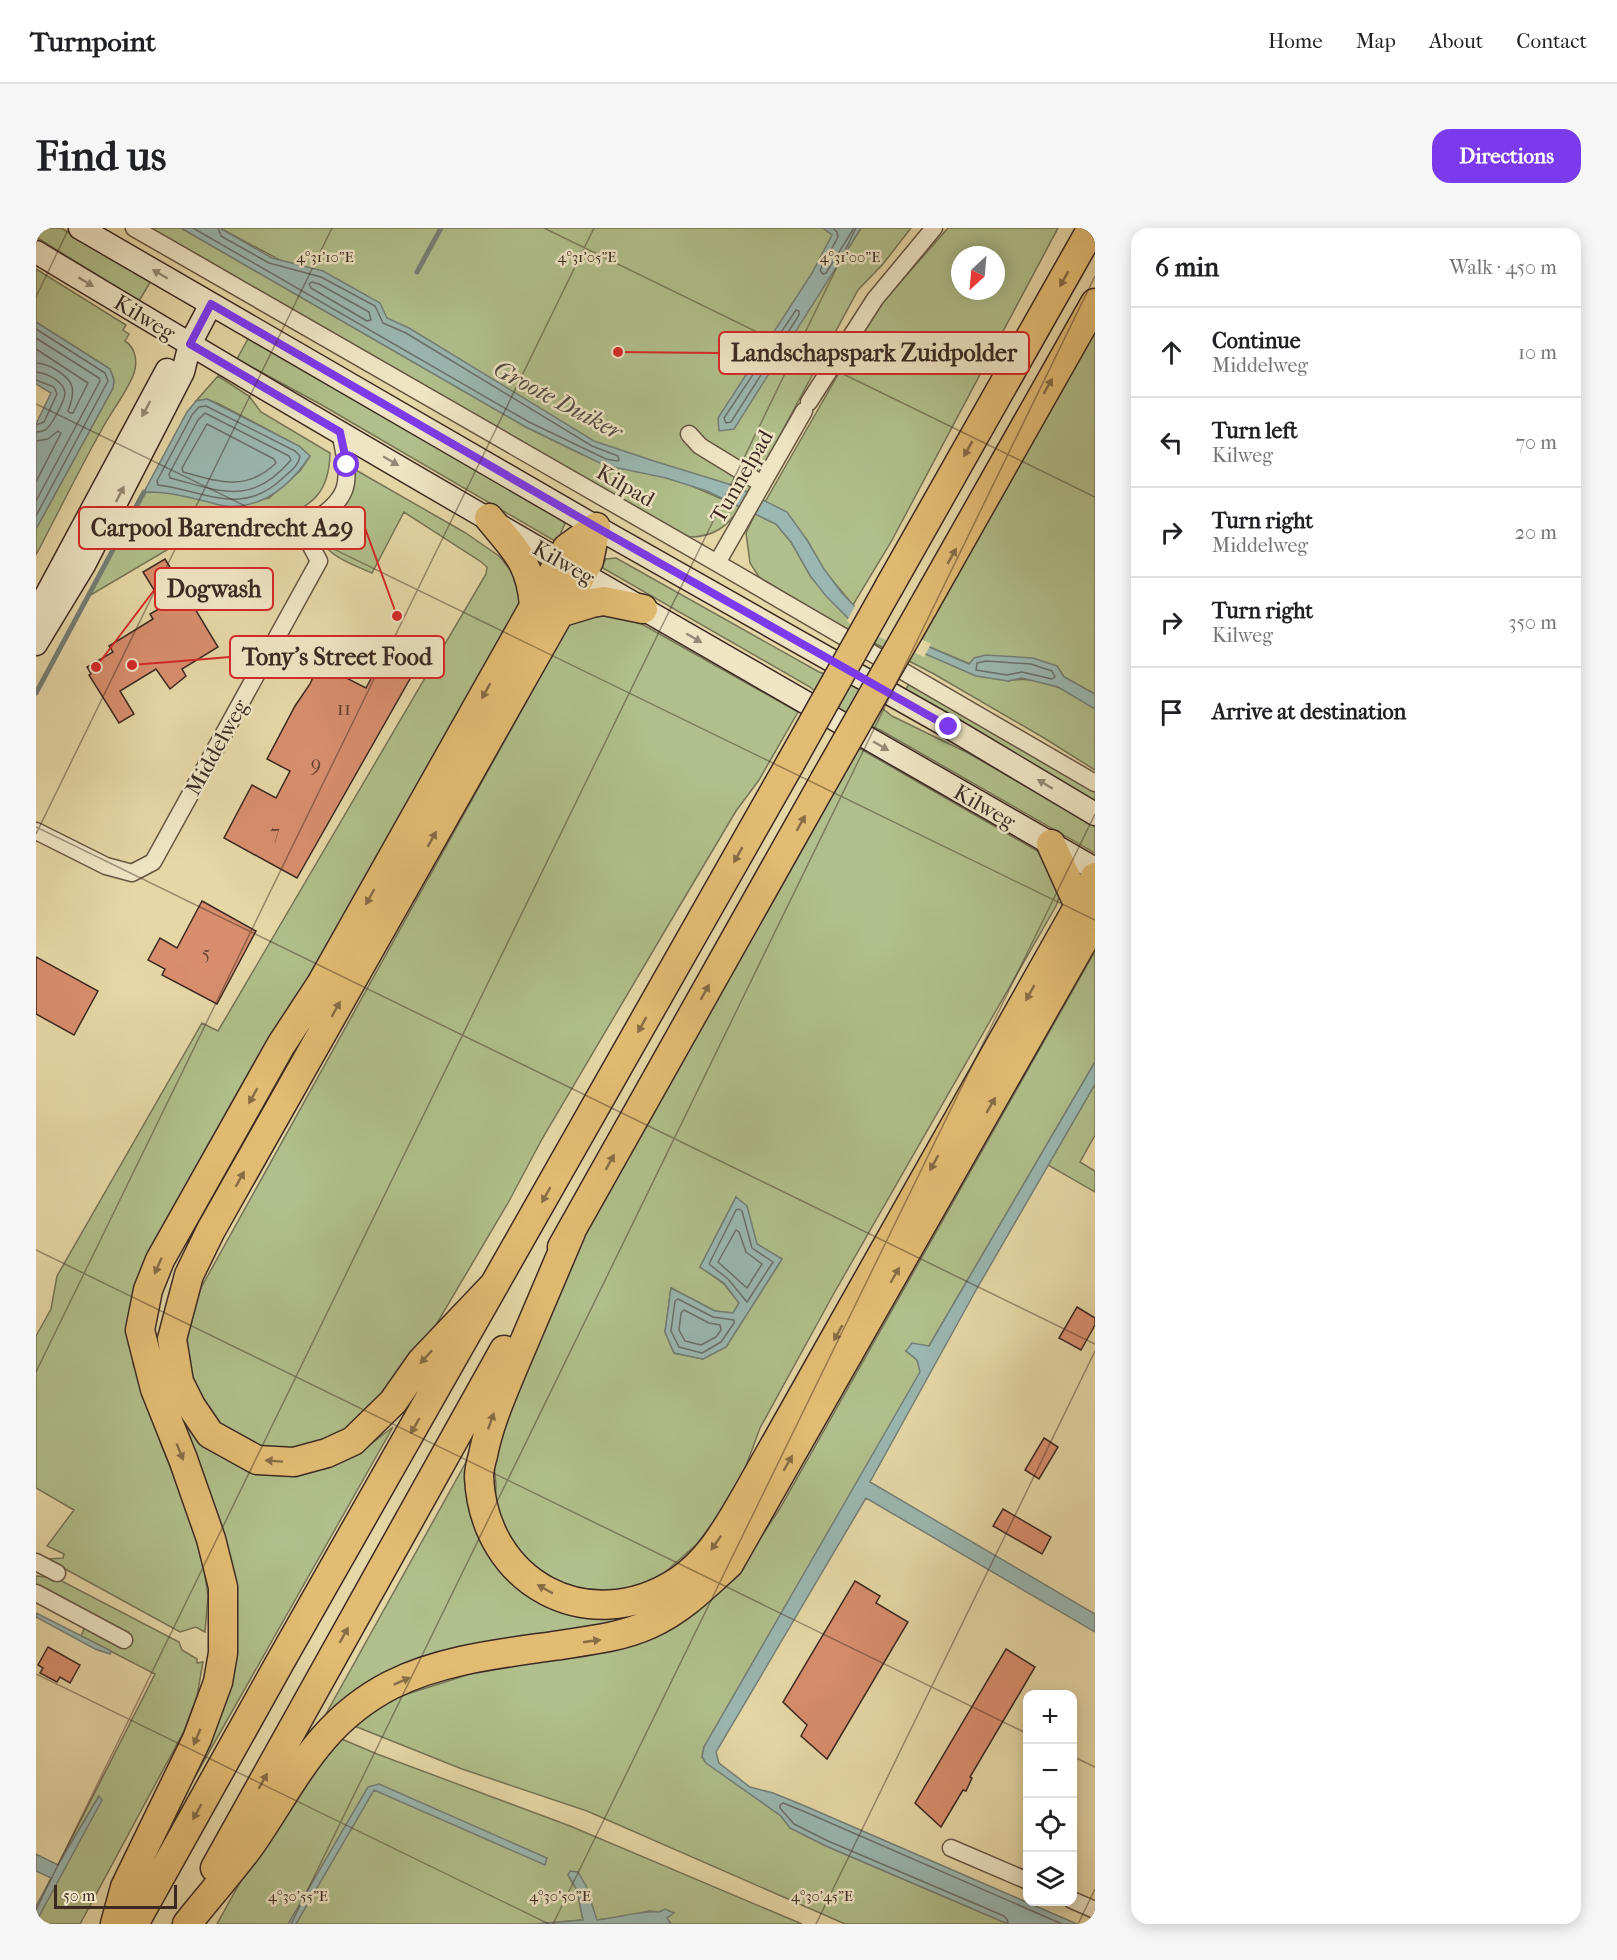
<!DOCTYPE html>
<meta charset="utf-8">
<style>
body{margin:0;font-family:"IM FELL French Canon",serif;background:#f6f6f6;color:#202124}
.controls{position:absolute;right:18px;bottom:18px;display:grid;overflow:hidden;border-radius:12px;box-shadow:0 3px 15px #0003}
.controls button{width:54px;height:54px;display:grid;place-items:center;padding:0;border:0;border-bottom:2px solid #e0e0e0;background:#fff;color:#202124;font:30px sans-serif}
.compass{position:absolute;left:915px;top:18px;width:54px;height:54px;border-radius:50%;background:#fff;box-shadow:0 3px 15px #0003;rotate:206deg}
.scale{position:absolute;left:18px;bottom:15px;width:123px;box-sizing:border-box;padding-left:6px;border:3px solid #3c2a22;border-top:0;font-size:16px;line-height:21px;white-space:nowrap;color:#3c2a22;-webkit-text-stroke:4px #efe5c5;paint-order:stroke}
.stop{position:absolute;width:18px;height:18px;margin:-14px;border:4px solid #7c3aed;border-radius:50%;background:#fff}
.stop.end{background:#7c3aed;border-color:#fff;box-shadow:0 2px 6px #0008}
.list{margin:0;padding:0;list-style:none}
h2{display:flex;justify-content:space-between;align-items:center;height:78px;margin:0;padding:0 24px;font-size:26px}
h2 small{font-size:20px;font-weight:400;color:#757577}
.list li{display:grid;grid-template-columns:39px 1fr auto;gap:18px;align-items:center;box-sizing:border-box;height:90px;padding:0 24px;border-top:2px solid #e0e0e0}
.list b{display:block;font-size:22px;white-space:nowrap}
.list p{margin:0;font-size:20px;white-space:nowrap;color:#757577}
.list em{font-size:20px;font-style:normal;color:#757577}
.icon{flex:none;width:33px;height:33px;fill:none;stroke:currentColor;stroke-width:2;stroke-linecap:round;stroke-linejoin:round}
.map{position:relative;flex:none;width:1059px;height:1696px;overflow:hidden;border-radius:18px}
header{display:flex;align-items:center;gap:36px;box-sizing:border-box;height:84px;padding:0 30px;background:#fff;border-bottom:2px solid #e0e0e0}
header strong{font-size:28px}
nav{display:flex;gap:33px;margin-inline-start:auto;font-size:21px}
.intro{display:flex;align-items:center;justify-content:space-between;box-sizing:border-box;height:144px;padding:0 36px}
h1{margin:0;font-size:42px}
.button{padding:15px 27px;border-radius:18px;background:#7c3aed;color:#fff;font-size:21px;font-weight:700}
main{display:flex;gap:36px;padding:0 36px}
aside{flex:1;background:#fff;border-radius:18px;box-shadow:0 3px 15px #0003}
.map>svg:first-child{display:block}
</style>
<header>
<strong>Turnpoint</strong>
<nav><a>Home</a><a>Map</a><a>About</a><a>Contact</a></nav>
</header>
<div class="intro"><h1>Find us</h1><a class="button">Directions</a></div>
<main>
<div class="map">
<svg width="1059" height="1696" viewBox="0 0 1059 1696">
<rect width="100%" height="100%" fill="#e6d7a6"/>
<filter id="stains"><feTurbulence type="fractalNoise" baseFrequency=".00333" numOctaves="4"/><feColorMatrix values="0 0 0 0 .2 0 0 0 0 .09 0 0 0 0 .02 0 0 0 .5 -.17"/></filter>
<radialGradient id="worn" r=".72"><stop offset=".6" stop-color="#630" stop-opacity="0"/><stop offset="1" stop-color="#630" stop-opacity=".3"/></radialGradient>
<path fill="#b0bf8b" stroke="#767456" stroke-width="1.5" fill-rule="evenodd" d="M0 0H25L115 53 103 73 0 9Z
M114 0H145L490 199 547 227 242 31 184 0H787L797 7 806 30 825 0H875L847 36 822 62 713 265 699 258H656L704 279C692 299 677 309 653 309L374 151Z
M912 0H1022L855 314 817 377 787 341 771 312 729 274 838 84ZM924 27H960V63H924Z
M0 41 90 97 87 102 93 106 89 113C99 119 102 133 98 145 93 161 75 184 66 201 43 242 22 285 0 327V301L77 160 78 152 74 141 0 94Z
M1059 98V466L1028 449 1021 438 934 436 884 415Z
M213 109 522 287 529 296 525 304 524 316 284 176 201 131Z
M182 148 213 168 225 184 294 225C293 273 270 277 234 298 225 303 216 312 206 316 191 322 170 312 156 307L53 368 108 264H134L191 278 233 270 264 243 274 228 263 218 183 176 171 171 160 173Z
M318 241 428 304 463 328 490 361 427 488 97 1100V1135L126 1219 155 1290 168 1342 172 1368 169 1404 160 1399 144 1404 11 1331 27 1330 28 1326 11 1318 38 1282 0 1260V1108L15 1081 21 1048 166 795 182 803 450 346 451 339 444 333 368 284 336 345C316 336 283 326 282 300Z
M719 286 740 296 755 314 775 349 816 394 972 453C1004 446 1033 463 1059 481V542L1008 510 898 446 792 391 723 349 714 335 710 305Z
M580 330 783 444 815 455 856 488 932 525 1057 597 1059 600V625L846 503 800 482 774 459 565 339 570 331Z
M553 383 588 386 762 484 723 552 700 583 640 684 506 911 472 975 365 1156 336 1189 270 1224 239 1222 201 1210 175 1187 159 1159 152 1129 151 1105 156 1076 533 397 540 390Z
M873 456 1059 564V575L868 464Z
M823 520 1010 628 1025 664 1020 678 797 1067 724 1200 710 1238 692 1274 661 1316 628 1345 602 1360 580 1363 534 1361 483 1328 459 1284 460 1256 455 1210 504 1085ZM700 969 721 1016 746 1031 690 1119 667 1131 638 1125 629 1104 635 1060 679 1083 697 1085 703 1075 688 1056 664 1039Z
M1059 723V834L893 1118 870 1123 881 1132 885 1144 668 1519 666 1529 745 1588 754 1600 790 1618 972 1696H809L551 1583 426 1541 316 1497 346 1474 453 1440 573 1424 622 1406 707 1336 743 1282Z
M1059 856V907L1044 934 1059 943V964L1012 937Z
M131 1165 264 1245 292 1240 323 1225 357 1199 155 1556 194 1423Z
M439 1218 489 1361 604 1380 608 1387 481 1416 280 1504Z
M0 1348 20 1350 143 1414 146 1422 161 1431V1435L167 1434 161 1468 148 1503 44 1696H0V1694L63 1568 22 1637 119 1446 45 1408 50 1396 0 1362Z
M301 1509 341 1526 534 1598 766 1696H635L630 1690 637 1685 613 1683 587 1689 560 1692 550 1658 532 1647 541 1662 547 1692 499 1696H181L212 1640Z"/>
<path fill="#9ab7b1" stroke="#747f78" stroke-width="1.5" d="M145 0H184L236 30 287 43 344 75 351 90 373 100 558 213 621 234 699 258 751 284 771 312 788 341 805 364 825 385 884 415 933 436 938 430 950 427 997 430 1021 438 1028 449 1059 466V481L1022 459 986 450 972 453 940 448 816 394 790 368 775 349 755 314 740 296 671 263 630 250 568 237 490 199Z
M787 0H825L698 201 683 203 682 190 776 45 796 7Z
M0 94 74 141 78 152 77 160 0 301V196L15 165 0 156Z
M171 171 263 218 274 228C255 256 227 281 190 278 183 278 175 274 168 273 147 268 129 263 108 264L151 184 160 173Z
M1059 834V856L939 1064 834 1254 1059 1386V1404L830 1270 680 1524 683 1535 714 1559 737 1565 769 1578 1041 1696H972L790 1618 754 1600 745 1588 670 1535 666 1529 668 1519 884 1144 881 1132 870 1123 876 1115 893 1118Z
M700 969 711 978 721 1016 746 1031 690 1119 667 1131 638 1125 629 1104 635 1060 679 1083 697 1085 703 1075 688 1055 664 1039Z
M0 1385 75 1423 74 1426 59 1421 0 1389Z
M343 1556 511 1630 509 1637 338 1562 260 1696H252L332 1559Z
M63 1568 66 1572 0 1694V1678L15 1650 0 1643V1626L22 1637Z
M534 1643 542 1644 550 1658 561 1692C579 1690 607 1682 623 1684L629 1681 638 1685 631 1690 635 1696H499L547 1692 541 1662 532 1647Z"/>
<path fill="#e6d7a6" d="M820 376 827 382 895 416 888 429 814 396 811 393Z"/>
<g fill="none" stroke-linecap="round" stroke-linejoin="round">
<path stroke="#6b706a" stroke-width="1.5" d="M157 0 493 194 570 231 581 233 583 232 582 228 556 218 370 105 347 95 339 78 285 49 233 35 185 8 182 0
M797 0 801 4 802 9 784 42 787 46 790 45 818 0
M276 54 283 56 333 84 335 92 331 93 275 60 273 56Z
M760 82 763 83V87L695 194 690 195 688 190Z
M0 101 69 145 72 153 0 288
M0 110 63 150 64 153 0 273
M0 121 52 155 37 185H34L32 183C40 162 39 153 19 141 13 138 8 135 0 135
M0 144C10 145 28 153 29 165 29 172 15 199 9 202 5 204 4 204 0 204
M0 152 18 159 21 166 8 194 0 197
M170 178 259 223 264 228C263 237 255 243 248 249 206 290 170 263 122 257L121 253 156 187 163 179Z
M169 185 253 228 255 232C215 279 185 263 134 250L133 246 162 192Z
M171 196 238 231 240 235C210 264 183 254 147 244L146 240Z
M0 213 12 211 22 203 25 205 0 254
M950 433 995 436 1016 443 1019 449 1016 451 986 444 971 447 940 442 941 435Z
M703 981 706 983 716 1020 737 1034 711 1074 692 1051 673 1036 700 982Z
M700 1002 703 1004 710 1024 726 1036 711 1060 682 1034Z
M642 1071 677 1089 698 1092V1095L685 1114 666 1125 643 1119 635 1103 639 1073Z
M648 1082 673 1095 684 1097 685 1102 680 1109 665 1117 649 1113 643 1102 645 1085Z
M972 1696 971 1691 968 1688 792 1613 758 1596 744 1580V1577L747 1575 767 1583 1026 1696"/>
<path stroke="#747f78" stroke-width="5" d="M381 44 405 0
M0 465 108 264"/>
</g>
<path fill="#d88e6d" stroke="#3c2a22" stroke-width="1.5" d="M129 331 182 419 146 441 150 448 134 461 120 441 84 463 98 486 83 495 53 447 55 446 51 439 77 424 73 418 117 391 114 386 128 378 107 344Z
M348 426 379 442 261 650 188 610 216 557 240 570 254 543 231 531 259 478 274 456 283 436 330 460Z
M166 673 220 703 181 776 126 747 129 741 112 732 124 710 141 720Z
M0 729 62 763 38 807 0 786Z
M1041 1079 1059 1090V1097L1045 1122 1023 1110Z
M1008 1210 1022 1219 1003 1251 989 1242Z
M967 1281 1015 1309 1006 1326 957 1298Z
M819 1353 844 1368 840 1375 872 1394 791 1531 765 1508 771 1497 747 1474Z
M12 1419 44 1437 34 1455 24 1449 21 1454 4 1445 7 1440 2 1437Z
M970 1421 999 1439 934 1549 936 1550 930 1563 927 1562 905 1599 879 1575Z"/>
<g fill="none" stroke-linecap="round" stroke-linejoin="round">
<defs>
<path id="minor" d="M98 0 681 335 1059 555
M773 174 839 71 898 0
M653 206 664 218 726 256
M681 335 768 183
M0 603 70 638 96 645 117 634 283 333 266 301C316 269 316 260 304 204
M0 1334 21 1345
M0 1365 88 1412
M915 1620 992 1653
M1036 1672 1059 1682"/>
<path id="secondary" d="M44 0 560 299 913 499 1059 586
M0 24C350 235 705 437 1059 641
M0 386 131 142
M0 416 48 337 147 144 154 116 175 76"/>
<path id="motorway" d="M453 290C479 322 494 333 498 377
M853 359 1056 0
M887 379 1059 75
M523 385 556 375 568 373 607 381
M1015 616 1043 678
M535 1004C516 1048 497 1093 478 1138 466 1167 453 1196 447 1227 445 1234 443 1242 443 1249 448 1355 551 1411 641 1354 674 1333 692 1298 711 1266L1059 649
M526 1019 788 553
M459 1056 385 1134 357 1174 317 1213 291 1225 258 1234 221 1232 174 1206 155 1178 143 1154 136 1111 153 1047 175 1002 553 333 560 299
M179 1640 468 1122
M79 1696 89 1659 161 1511 182 1454 187 1425V1359L175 1311 147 1231 119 1161 104 1102 112 1062 124 1032 245 817 285 756 524 332 531 320 560 299
M98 1696 243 1436 755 534
M151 1696C172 1669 196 1643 216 1615 259 1552 283 1494 355 1457 405 1432 461 1426 517 1418 549 1413 584 1410 614 1396 645 1382 668 1359 693 1336L1059 692"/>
</defs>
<use href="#minor" stroke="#665543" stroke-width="19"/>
<use href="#secondary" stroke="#3c2a22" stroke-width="25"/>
<use href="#motorway" stroke="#3c2a22" stroke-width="31"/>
<use href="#minor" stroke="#efe5c5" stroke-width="16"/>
<use href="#secondary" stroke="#efe5c5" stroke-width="22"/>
<use href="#motorway" stroke="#e3bc73" stroke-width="28"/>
<defs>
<path id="motorway-bridge" d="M755 534 853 359
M788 553 887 379"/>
</defs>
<use href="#motorway-bridge" stroke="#3c2a22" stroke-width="31" stroke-linecap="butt"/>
<use href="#motorway-bridge" stroke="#e3bc73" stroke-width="28"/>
</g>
<defs><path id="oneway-solid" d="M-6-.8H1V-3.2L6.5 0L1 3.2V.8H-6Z" transform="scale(1.5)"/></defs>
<g fill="#968874">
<use href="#oneway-solid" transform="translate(124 46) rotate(-150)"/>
<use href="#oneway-solid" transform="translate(50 54) rotate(31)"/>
<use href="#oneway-solid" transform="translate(110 181) rotate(118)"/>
<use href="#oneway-solid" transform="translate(355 233) rotate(30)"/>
<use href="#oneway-solid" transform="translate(84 266) rotate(-63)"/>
<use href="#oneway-solid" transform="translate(658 410) rotate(30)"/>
<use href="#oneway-solid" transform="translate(845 518) rotate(30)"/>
<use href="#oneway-solid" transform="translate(1009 556) rotate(-149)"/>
</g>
<g fill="#876c46">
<use href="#oneway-solid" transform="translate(1028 51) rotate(119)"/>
<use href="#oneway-solid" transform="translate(1012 158) rotate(-60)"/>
<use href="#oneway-solid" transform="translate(932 221) rotate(119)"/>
<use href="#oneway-solid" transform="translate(916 328) rotate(-60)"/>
<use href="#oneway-solid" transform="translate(450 463) rotate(119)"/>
<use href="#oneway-solid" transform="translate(765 595) rotate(-61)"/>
<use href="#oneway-solid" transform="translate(396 611) rotate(-61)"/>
<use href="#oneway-solid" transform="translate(702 627) rotate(119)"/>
<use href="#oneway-solid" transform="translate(334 669) rotate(119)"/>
<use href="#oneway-solid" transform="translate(669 764) rotate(-61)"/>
<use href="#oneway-solid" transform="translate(994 765) rotate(119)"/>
<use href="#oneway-solid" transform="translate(300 781) rotate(-61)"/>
<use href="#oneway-solid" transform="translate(606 797) rotate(119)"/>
<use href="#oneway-solid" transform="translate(217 868) rotate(119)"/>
<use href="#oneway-solid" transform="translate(955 877) rotate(-60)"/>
<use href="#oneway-solid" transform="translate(574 934) rotate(-61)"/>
<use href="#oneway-solid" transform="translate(898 935) rotate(119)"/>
<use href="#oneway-solid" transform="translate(204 951) rotate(-61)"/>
<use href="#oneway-solid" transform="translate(510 967) rotate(119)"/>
<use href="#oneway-solid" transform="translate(122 1038) rotate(114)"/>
<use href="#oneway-solid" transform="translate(859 1047) rotate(-60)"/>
<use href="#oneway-solid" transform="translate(802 1105) rotate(119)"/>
<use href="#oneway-solid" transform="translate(390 1129) rotate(132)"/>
<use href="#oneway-solid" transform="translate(455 1193) rotate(-70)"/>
<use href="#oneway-solid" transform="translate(379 1198) rotate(120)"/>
<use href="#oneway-solid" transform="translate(144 1224) rotate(68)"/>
<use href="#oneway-solid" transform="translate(238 1233) rotate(-176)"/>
<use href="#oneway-solid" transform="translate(752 1235) rotate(-60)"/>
<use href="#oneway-solid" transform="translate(680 1315) rotate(125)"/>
<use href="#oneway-solid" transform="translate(509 1361) rotate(-151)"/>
<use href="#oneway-solid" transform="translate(308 1407) rotate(-61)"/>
<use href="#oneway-solid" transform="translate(556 1413) rotate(-8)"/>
<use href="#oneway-solid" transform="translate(366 1453) rotate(-24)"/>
<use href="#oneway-solid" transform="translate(161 1509) rotate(113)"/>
<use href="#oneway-solid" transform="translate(227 1553) rotate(-61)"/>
<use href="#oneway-solid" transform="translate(161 1584) rotate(119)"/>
</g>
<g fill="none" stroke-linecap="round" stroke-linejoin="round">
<path stroke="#7c3aed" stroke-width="8" d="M311 237 304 204 154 116 175 76 560 299 913 499"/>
</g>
<path fill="none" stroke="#3c2a22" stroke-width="1.5" stroke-opacity="0.45" d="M508 0 1059 269M0 69 33 0M0 176 1059 692M0 599 1059 1116M0 606 296 0M0 1022 992 1506M0 1144 558 0M0 1446 513 1696M1036 1528 1059 1539M0 1682 820 0M255 1696 1059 48M517 1696 1059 586M780 1696 1059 1123M1042 1696 1059 1661"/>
<g text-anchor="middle" stroke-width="5" stroke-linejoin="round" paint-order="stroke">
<g font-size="20" fill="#634335">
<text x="308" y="487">11</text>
<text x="280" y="543">9</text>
<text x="239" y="611">7</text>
<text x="170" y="732">5</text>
</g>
<g font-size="22" fill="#3c2a22" stroke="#efe5c5">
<text transform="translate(109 89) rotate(31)" y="8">Kilweg</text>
<text transform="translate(705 248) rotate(-60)" y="8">Tunnelpad</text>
<text transform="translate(590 257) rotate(30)" y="8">Kilpad</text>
<text transform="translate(528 334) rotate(30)" y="8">Kilweg</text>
<text transform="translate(180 519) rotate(-61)" y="8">Middelweg</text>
<text transform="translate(949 578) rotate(30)" y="8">Kilweg</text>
</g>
<g font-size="24" font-style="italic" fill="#544d46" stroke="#efe5c5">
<text transform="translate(522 172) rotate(28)" y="8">Groote Duiker</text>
</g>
</g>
<g font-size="15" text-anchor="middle" fill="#3c2a22" stroke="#efe5c5" stroke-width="5" stroke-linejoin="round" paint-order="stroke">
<text x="289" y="34">4°31'10"E</text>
<text x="551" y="34">4°31'05"E</text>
<text x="814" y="34">4°31'00"E</text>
<text x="262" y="1673">4°30'55"E</text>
<text x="524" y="1673">4°30'50"E</text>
<text x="786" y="1673">4°30'45"E</text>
</g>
<path fill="none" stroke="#d62828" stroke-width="2" d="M582 124L683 125M361 388L329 300M60 439L119 361M96 437L194 429"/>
<g fill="#d62828" stroke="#efe5c5" stroke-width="2">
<circle cx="582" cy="124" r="6"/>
<circle cx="361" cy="388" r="6"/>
<circle cx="60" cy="439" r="6"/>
<circle cx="96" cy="437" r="6"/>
</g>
<g fill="#efe5c5" stroke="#d62828" stroke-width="2">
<rect x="683" y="104" width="310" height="42" rx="6"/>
<rect x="43" y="279" width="286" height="42" rx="6"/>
<rect x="119" y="340" width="118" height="42" rx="6"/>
<rect x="194" y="408" width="214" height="42" rx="6"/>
</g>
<g font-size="24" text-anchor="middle" font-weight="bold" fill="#3c2a22">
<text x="838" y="133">Landschapspark Zuidpolder</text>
<text x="186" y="308">Carpool Barendrecht A29</text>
<text x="178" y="369">Dogwash</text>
<text x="301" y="437">Tony's Street Food</text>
</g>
<rect width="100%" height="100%" filter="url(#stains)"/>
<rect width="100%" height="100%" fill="url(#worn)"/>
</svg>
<div class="controls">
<button>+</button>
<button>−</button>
<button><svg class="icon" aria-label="locate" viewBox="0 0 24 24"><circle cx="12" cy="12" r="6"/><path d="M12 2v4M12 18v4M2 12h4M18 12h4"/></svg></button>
<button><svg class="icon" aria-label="layers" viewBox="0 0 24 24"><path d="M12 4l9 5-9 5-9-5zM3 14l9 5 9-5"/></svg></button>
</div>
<svg class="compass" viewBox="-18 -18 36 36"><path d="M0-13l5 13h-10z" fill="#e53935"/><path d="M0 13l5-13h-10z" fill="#757577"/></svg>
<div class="scale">50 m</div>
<div class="stop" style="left:311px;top:237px"></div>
<div class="stop end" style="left:913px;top:499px"></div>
</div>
<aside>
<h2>6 min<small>Walk · 450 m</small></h2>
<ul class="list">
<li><svg class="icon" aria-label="ahead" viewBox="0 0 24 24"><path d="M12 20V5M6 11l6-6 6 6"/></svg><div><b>Continue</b><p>Middelweg</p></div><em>10 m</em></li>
<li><svg class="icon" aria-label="left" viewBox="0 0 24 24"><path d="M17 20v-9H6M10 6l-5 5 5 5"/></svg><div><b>Turn left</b><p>Kilweg</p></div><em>70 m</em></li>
<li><svg class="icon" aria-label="right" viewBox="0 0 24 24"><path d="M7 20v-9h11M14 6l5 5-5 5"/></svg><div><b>Turn right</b><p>Middelweg</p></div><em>20 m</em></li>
<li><svg class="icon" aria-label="right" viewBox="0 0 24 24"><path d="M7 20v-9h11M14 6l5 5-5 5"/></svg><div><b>Turn right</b><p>Kilweg</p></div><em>350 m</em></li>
<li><svg class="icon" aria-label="arrive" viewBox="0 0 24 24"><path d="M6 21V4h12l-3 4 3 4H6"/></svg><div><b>Arrive at destination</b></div></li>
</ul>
</aside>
</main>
